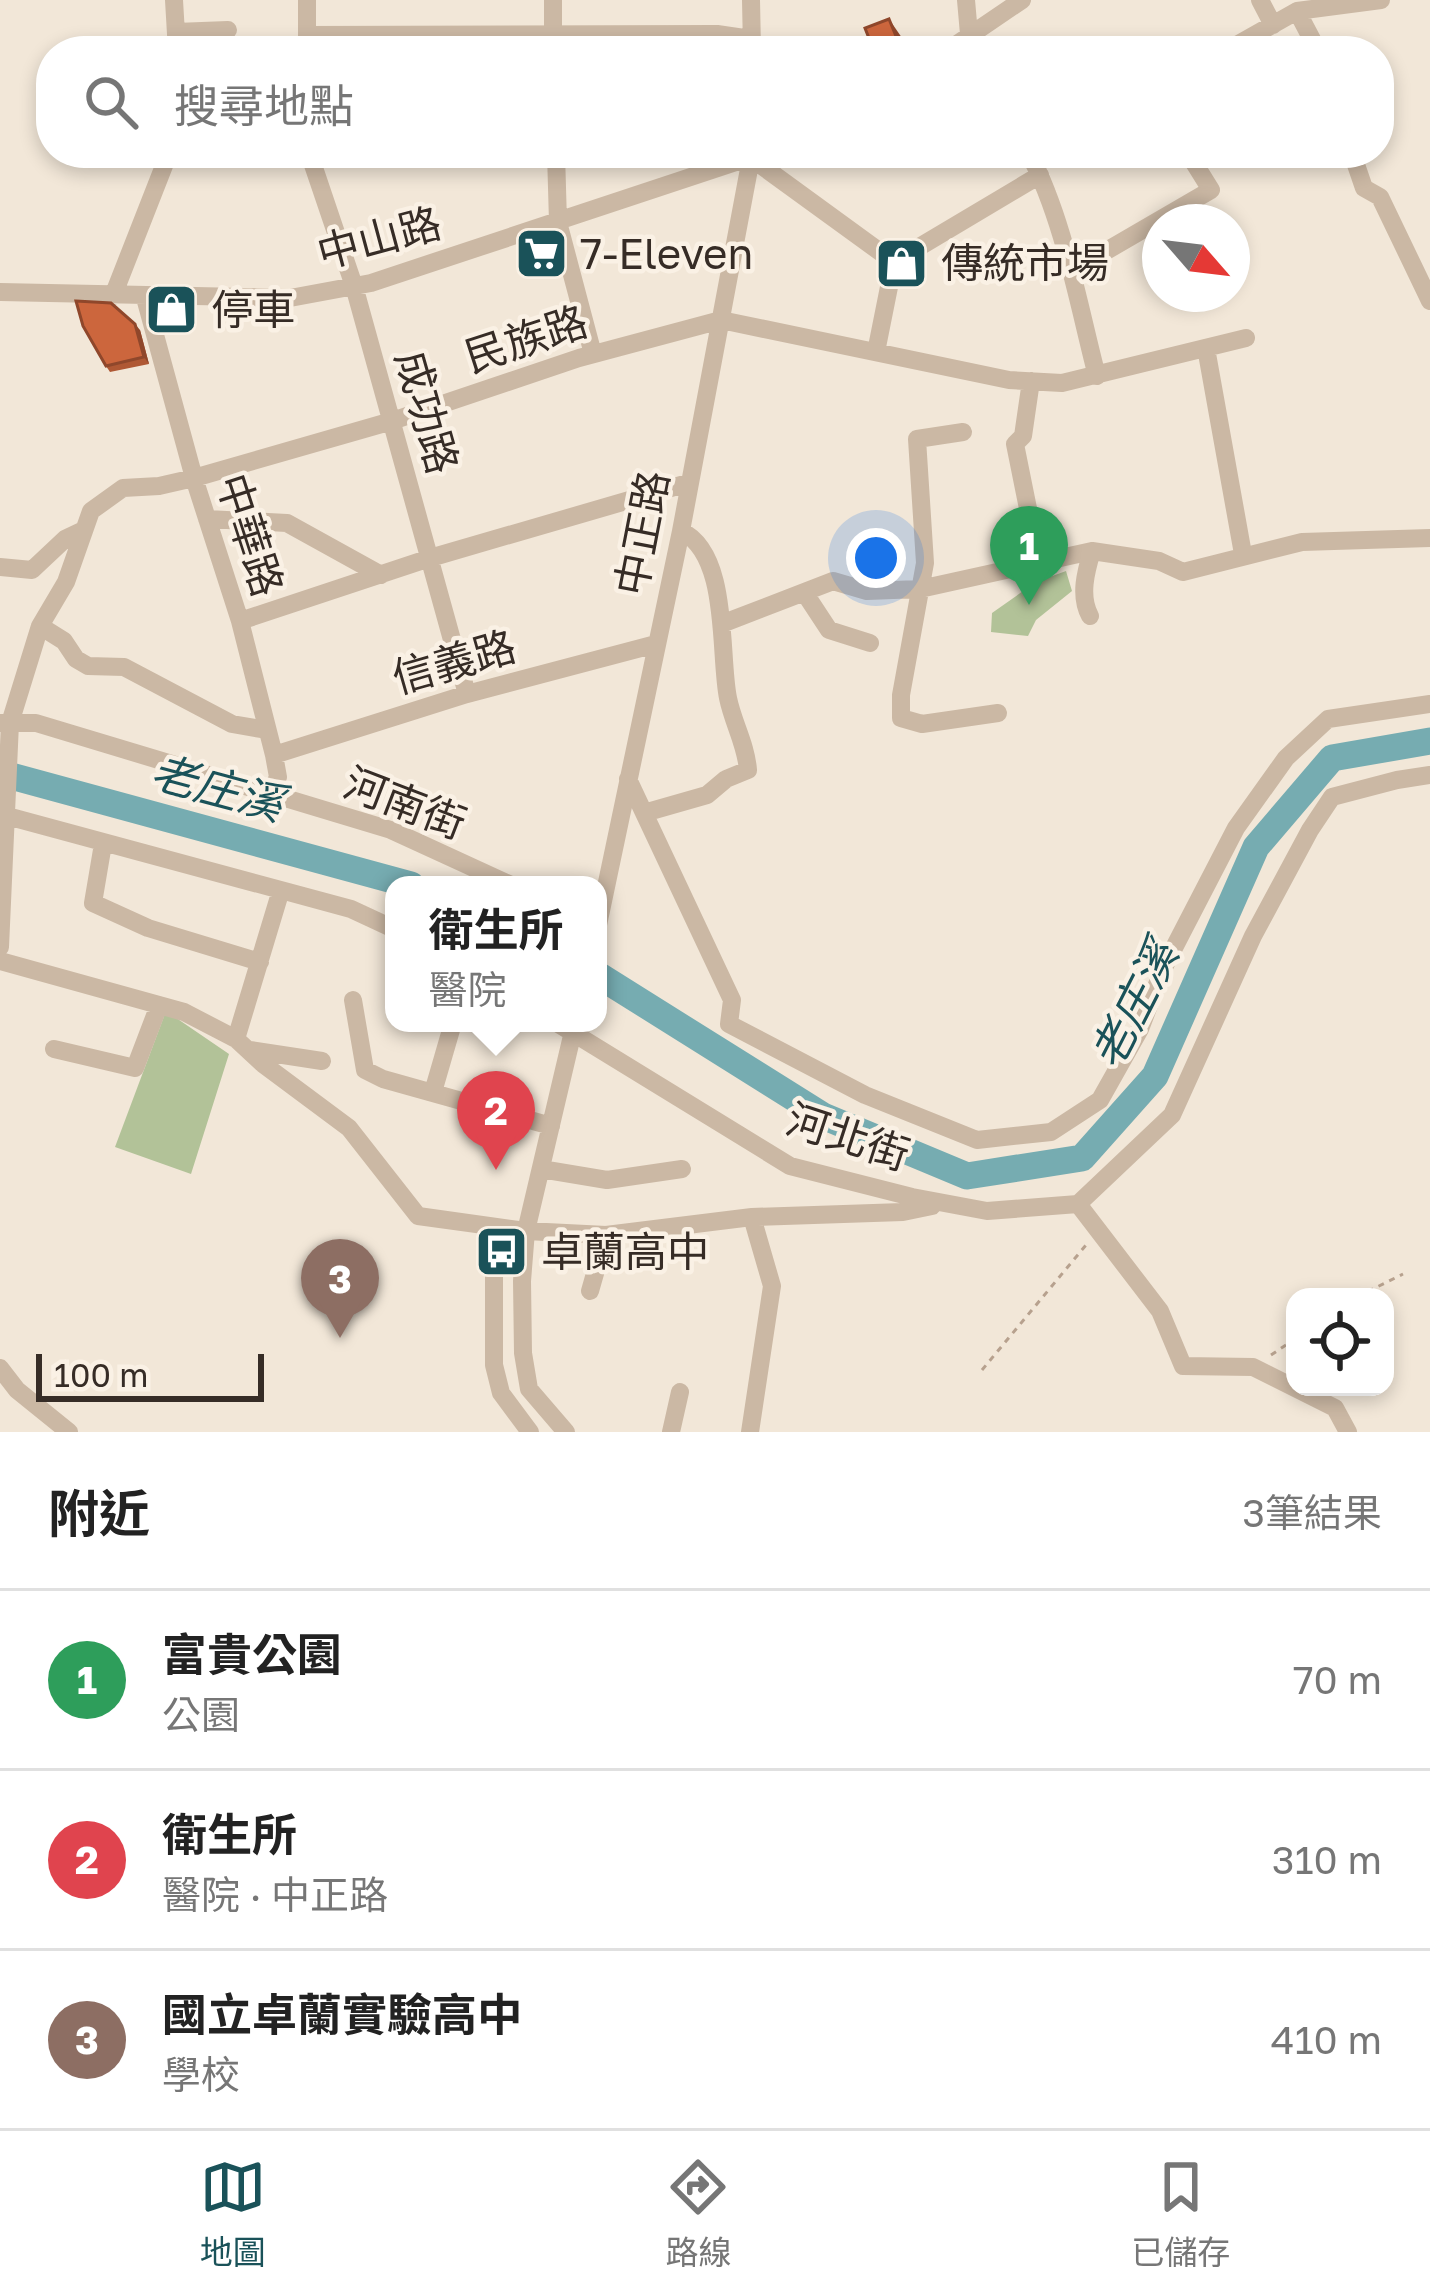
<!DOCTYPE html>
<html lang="zh-TW">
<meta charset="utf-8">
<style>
body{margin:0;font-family:"Golos Text","Noto Sans TC",sans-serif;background:#f2f2f2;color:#222}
.controls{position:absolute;right:36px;bottom:36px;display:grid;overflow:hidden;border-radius:24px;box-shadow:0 6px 18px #0003}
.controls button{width:108px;height:108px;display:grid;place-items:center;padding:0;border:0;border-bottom:3px solid #e0e0e0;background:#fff;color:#222;font:60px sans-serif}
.compass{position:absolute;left:1142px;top:204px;width:108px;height:108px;border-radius:50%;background:#fff;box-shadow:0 6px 18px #0003;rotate:118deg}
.scale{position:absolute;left:36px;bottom:30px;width:228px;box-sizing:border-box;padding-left:12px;border:6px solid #362c26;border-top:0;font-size:33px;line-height:42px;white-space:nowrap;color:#362c26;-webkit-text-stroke:9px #faf1e5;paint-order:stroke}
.you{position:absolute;left:876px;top:558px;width:42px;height:42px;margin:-30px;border:9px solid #fff;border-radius:50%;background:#1a73e8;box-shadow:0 0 0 18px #1a73e833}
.badge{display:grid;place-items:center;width:78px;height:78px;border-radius:50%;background:#1a5259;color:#fff;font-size:39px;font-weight:700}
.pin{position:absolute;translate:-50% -99px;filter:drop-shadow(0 3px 6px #0008)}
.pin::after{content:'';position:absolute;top:63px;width:42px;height:36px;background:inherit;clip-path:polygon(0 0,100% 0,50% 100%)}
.popup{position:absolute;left:385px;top:876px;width:222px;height:156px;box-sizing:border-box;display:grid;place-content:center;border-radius:24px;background:#fff;filter:drop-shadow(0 3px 9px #0005);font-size:39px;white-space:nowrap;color:#767676}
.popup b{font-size:45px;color:#222}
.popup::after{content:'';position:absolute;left:50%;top:100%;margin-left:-24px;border:24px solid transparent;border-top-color:#fff}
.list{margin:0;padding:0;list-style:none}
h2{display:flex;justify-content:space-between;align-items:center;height:156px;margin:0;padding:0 48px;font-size:51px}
h2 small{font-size:39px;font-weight:400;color:#767676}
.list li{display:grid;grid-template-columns:78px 1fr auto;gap:36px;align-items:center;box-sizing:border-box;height:180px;padding:0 48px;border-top:3px solid #e0e0e0}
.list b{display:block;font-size:45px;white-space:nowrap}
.list p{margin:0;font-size:39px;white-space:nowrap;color:#767676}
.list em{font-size:39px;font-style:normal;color:#767676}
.icon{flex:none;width:66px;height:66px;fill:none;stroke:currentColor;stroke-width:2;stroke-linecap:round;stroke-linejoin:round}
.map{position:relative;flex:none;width:1430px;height:1432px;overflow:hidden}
.search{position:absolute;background:#fff;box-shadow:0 6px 18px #0003;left:36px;right:36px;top:36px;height:132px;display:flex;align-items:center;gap:30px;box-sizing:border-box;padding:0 42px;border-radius:48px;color:#767676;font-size:45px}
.sheet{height:696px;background:#fff}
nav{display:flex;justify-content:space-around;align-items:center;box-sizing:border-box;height:168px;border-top:3px solid #e0e0e0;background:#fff;font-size:33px;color:#767676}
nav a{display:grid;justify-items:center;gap:6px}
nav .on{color:#1a5259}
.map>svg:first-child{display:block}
</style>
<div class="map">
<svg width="1430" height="1432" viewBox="0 0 1430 1432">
<rect width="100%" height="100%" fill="#f2e7d8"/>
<path fill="#b2c298" d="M1066 571 1072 591 1036 620 1028 636 991 632 992 613 1036 582Z
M166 1011 229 1054 191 1174 115 1147Z"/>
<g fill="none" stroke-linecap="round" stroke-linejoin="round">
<path stroke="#76acb1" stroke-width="27" d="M0 773 411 885
M598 975 823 1116 967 1176 1082 1158 1155 1076 1256 847 1332 758 1430 741"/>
<path stroke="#b7a18e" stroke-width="3" stroke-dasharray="6 6" stroke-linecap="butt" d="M1357 1297 1403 1274
M1271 1355 1295 1339
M982 1370 1086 1245"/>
<path stroke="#cbb8a4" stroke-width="18" d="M174 0 177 51
M751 0 752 49
M966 0 969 34 976 51
M1260 0 1273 25
M1297 11 1318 51
M176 32 228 30
M307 35 717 34 751 39
M307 51V0
M553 51V0
M947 51 1022 0
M1226 51 1297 11 1381 0
M309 153 354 286 467 694
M556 153 558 222 593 354
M1029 153C1064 220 1078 303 1097 376
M1352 153 1364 188 1380 197 1430 301
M751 158 894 262
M1070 272 1211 190 1188 153
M0 292 290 298 371 283 757 155
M113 296 169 153
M145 298 194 478 240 621 274 755 278 777 270 794
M1206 348 1243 554
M876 352 894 262 1040 175
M1031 381 1023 436 1015 444 1039 563
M963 432 917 439 925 563 901 695V718L922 724 998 713
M207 519 287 523 381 575
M0 567 32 570 65 539 84 530
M804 592 829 630 870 643
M1090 616C1079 596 1086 571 1092 551
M240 621 430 558 688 483
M724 623 833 581 867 591 920 589 1092 551 1159 561 1183 572 1302 542 1430 538
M40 626 64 641 76 659 88 666 124 667 232 724 267 730
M0 723H36L391 830 511 885
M274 755 467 694 656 644
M628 779 732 1000 729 1024 865 1095 977 1140 1051 1132 1100 1100 1140 1029 1163 969 1236 828 1286 758 1328 719 1430 704
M644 813 707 795 726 779 748 770C746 744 733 723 728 698 719 654 730 554 681 531
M7 816 351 909 394 929
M103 844 93 903 148 928 260 962
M281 890 236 1039 263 1064 349 1128 418 1216 526 1231 606 1235 752 1217 772 1286 750 1432
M598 925 681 531 752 153
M0 947 10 723 40 626 66 582 91 511 123 488 159 486 194 478 392 421 579 358 721 320 1009 380 1062 383 1246 338
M0 961 184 1012 236 1039
M353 1000 365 1070 383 1079 551 1126
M557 1023 790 1166 912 1197 987 1211 1078 1204
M54 1049 135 1068 159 1005
M250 1050 322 1061
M433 1092 453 1023
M541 1169 607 1180 682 1169
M1078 1204 1172 1115 1253 936 1310 830 1332 797 1397 780 1430 775
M1078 1204 1160 1311 1183 1366 1253 1367 1335 1408 1348 1432
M752 1217 903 1212 932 1206
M522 1232 494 1243V1365L501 1393 530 1432
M590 1291 606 1235
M0 1368 17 1390 69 1432
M566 1432 529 1389 523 1353 522 1281 526 1231 575 1023
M671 1432 680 1392"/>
</g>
<path fill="#af5834" d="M140 330 149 364 110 372 106 366Z"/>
<path fill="#8f472b" d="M889 19 911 51H902Z
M135 324 140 330 149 364 144 357Z"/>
<path fill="#cc663d" stroke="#8f472b" stroke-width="3" d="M889 19 902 51H874L865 28Z
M76 301 111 303 135 324 144 357 106 366 83 326Z"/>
<defs>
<symbol id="supermarket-square" viewBox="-11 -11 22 22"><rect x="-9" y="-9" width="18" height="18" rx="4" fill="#1a5259" stroke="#faf1e5"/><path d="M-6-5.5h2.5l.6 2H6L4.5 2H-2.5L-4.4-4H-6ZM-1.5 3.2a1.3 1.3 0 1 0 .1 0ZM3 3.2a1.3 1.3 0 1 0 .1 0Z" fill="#fff"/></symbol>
<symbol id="shop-square" viewBox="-11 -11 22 22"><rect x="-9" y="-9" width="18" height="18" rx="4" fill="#1a5259" stroke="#faf1e5"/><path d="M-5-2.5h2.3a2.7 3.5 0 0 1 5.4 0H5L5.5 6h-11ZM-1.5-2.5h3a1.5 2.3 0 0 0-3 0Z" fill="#fff"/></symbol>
<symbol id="bus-square" viewBox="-11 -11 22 22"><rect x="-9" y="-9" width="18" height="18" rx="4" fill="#1a5259" stroke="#faf1e5"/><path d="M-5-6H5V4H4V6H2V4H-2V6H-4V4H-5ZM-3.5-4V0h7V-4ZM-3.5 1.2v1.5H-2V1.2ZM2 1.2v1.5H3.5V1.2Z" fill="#fff"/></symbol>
</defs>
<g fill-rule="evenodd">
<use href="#supermarket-square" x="512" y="224" width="59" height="59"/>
<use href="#shop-square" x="872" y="234" width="59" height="59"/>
<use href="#shop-square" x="142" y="280" width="59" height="59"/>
<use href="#bus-square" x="472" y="1222" width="59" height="59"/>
</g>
<g text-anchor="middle" stroke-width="9" stroke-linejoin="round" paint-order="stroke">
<g font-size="42" fill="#362c26" stroke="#faf1e5">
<text transform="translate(379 238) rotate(-15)" y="15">中山路</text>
<text transform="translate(526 339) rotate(-18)" y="15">民族路</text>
<text transform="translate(427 412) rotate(74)" y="15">成功路</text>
<text transform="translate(642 533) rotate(-79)" y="15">中正路</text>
<text transform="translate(250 535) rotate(72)" y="15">中華路</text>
<text transform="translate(454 662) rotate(-16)" y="15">信義路</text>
<text transform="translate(405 803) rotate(21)" y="15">河南街</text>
<text transform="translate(848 1137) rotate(18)" y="15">河北街</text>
</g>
<g font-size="42" fill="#362c26" stroke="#faf1e5" text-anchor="start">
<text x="580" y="269">7-Eleven</text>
<text x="941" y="278">傳統市場</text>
<text x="211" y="325">停車</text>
<text x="541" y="1267">卓蘭高中</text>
</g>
<g font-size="45" font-style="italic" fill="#1a5259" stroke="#faf1e5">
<text transform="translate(217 788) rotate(15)" y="16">老庄溪</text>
<text transform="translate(1134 1005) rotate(-63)" y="16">老庄溪</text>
</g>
</g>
</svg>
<div class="controls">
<button><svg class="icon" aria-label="locate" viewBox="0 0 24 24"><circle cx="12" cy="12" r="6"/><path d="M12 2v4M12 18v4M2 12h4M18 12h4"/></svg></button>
</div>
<svg class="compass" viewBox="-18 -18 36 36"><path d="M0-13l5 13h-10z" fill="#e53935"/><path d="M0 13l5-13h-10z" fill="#767676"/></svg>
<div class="scale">100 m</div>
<div class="you"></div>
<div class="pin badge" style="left:1029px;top:605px;background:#2e9e5b">1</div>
<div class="pin badge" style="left:496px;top:1170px;background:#e0444e">2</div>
<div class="popup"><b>衛生所</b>醫院</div>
<div class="pin badge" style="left:340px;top:1338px;background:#8d6e63">3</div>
<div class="search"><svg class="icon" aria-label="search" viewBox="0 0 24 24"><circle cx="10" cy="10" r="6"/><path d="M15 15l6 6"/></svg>搜尋地點</div>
</div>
<section class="sheet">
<h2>附近<small>3筆結果</small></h2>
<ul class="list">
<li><span class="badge" style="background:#2e9e5b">1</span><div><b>富貴公園</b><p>公園</p></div><em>70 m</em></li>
<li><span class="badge" style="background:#e0444e">2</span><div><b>衛生所</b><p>醫院 · 中正路</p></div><em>310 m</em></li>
<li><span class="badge" style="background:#8d6e63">3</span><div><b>國立卓蘭實驗高中</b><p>學校</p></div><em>410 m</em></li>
</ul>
</section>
<nav>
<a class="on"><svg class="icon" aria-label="map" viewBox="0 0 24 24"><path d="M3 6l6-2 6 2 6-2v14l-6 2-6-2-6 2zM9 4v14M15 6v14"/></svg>地圖</a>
<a><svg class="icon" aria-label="directions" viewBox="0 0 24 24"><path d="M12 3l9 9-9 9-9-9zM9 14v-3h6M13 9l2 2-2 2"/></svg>路線</a>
<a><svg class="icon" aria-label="saved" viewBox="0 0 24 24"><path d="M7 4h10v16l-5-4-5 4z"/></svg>已儲存</a>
</nav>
